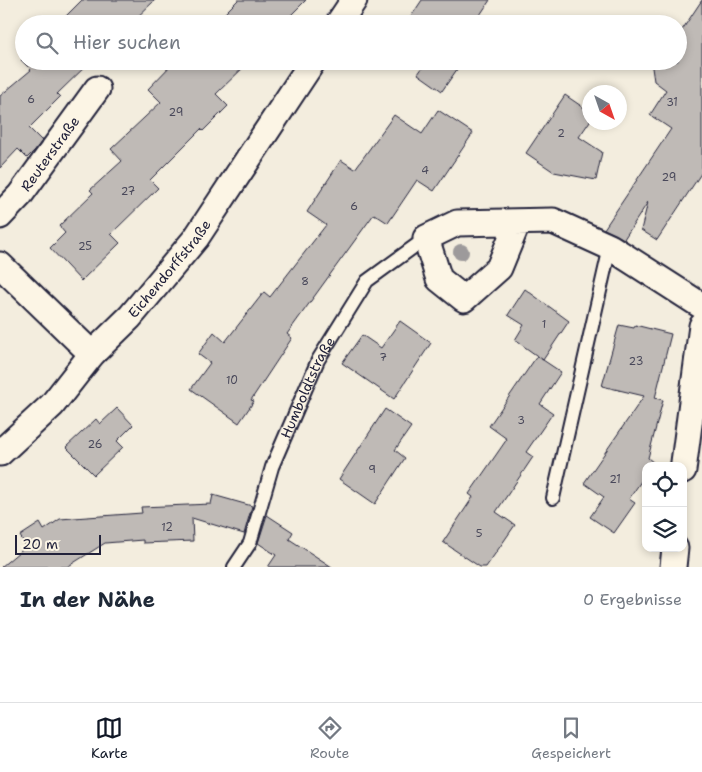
<!DOCTYPE html>
<html lang="de">
<meta charset="utf-8">
<style>
body{margin:0;font-family:"Shantell Sans",sans-serif;background:#f6f6f7;color:#1f2937}
.controls{position:absolute;right:15px;bottom:15px;display:grid;overflow:hidden;border-radius:10px;box-shadow:0 2px 8px #0003}
.controls button{width:45px;height:45px;display:grid;place-items:center;padding:0;border:0;border-bottom:1px solid #e0e1e3;background:#fff;color:#1f2937;font:25px sans-serif}
.compass{position:absolute;left:582px;top:85px;width:45px;height:45px;border-radius:50%;background:#fff;box-shadow:0 2px 8px #0003;rotate:140deg}
.scale{position:absolute;left:15px;bottom:12px;width:86px;box-sizing:border-box;padding-left:5px;border:2px solid #22223b;border-top:0;font-size:14px;line-height:18px;white-space:nowrap;color:#22223b;-webkit-text-stroke:4px #fcf5e5;paint-order:stroke}
.list{margin:0;padding:0;list-style:none}
h2{display:flex;justify-content:space-between;align-items:center;height:65px;margin:0;padding:0 20px;font-size:21px}
h2 small{font-size:16px;font-weight:400;color:#747a83}
.icon{flex:none;width:28px;height:28px;fill:none;stroke:currentColor;stroke-width:2;stroke-linecap:round;stroke-linejoin:round}
.map{position:relative;flex:none;width:702px;height:567px;overflow:hidden}
.search{position:absolute;background:#fff;box-shadow:0 2px 8px #0003;left:15px;right:15px;top:15px;height:55px;display:flex;align-items:center;gap:12px;box-sizing:border-box;padding:0 18px;border-radius:28px;color:#747a83;font-size:19px}
.sheet{height:135px;background:#fff}
nav{display:flex;justify-content:space-around;align-items:center;box-sizing:border-box;height:70px;border-top:1px solid #e0e1e3;background:#fff;font-size:14px;color:#747a83}
nav a{display:grid;justify-items:center;gap:2px}
nav .on{color:#111827}
.map>svg:first-child{display:block}
</style>
<div class="map">
<svg width="702" height="567" viewBox="0 0 702 567">
<rect width="100%" height="100%" fill="#f3edde"/>
<filter id="ink" filterUnits="userSpaceOnUse"><feTurbulence type="fractalNoise" baseFrequency=".02" numOctaves="2"/><feDisplacementMap in="SourceGraphic" scale="10" xChannelSelector="R" yChannelSelector="G"/><feConvolveMatrix kernelMatrix="1 2 1 2 8 2 1 2 1" color-interpolation-filters="sRGB"/></filter>
<g filter="url(#ink)">
<path fill="#bfbab6" stroke="#22223b" d="M82 0H155L130 24H58Z
M238 0H306L282 24H221L225 20 222 16Z
M422 0H490L474 24H406Z
M702 0V172L657 240 641 230 648 202 624 239 604 229 671 129 650 115 666 90 654 81 651 61H678V36Z
M24 57V61H91L57 94 60 97 29 128 42 141 35 150 27 158 18 149 0 168V96L31 70 21 60Z
M175 61H250L216 94 228 106 203 131 201 129 150 180 158 188 111 234 120 243 81 281 50 248 65 233 59 226 93 193 90 190 122 161 111 149 161 102 148 89Z
M427 61H454L460 65 442 91 418 74Z
M565 95 590 112V121L579 137 602 152 596 180 554 172 526 153Z
M438 110 473 133 434 191 417 180 388 223 374 214 287 334 292 338 251 400 254 401 239 423 191 389 210 363 198 354 214 332 225 342 264 292 270 297 326 225 307 212 341 160 355 169 394 115 422 134Z
M525 289 569 321 543 360 515 340 524 325 508 315Z
M400 321 431 343 394 399 342 363 362 335 381 348Z
M619 325 634 328 635 325 671 334 655 398 663 400 648 458 654 463 652 466H646V474L629 499 635 503 614 533 590 517 604 497 584 483 644 396 602 386Z
M537 356 561 372 540 404 553 413 526 452 533 457 496 512 515 525 486 567H480L443 542 473 497 469 494 507 439 489 426Z
M117 408 133 425 117 441 123 447 94 475 66 447 96 419 100 424Z
M385 409 411 427 395 450 405 458 375 504 339 479Z
M213 495 252 506 244 534 192 518 193 541 143 543V540L105 543 67 567H1L26 546 20 536 40 523 44 530 60 519 142 513 141 507 211 504Z
M267 515 293 532 289 539 332 567H268L276 555 258 543Z"/>
<g fill="none" stroke-linecap="round" stroke-linejoin="round">
<defs>
<g id="lane">
<path d="M553 498 610 247"/>
<path id="s1" d="M234 567 250 543 272 467 318 360 367 281 426 238"/>
</g>
<g id="street">
<path d="M338 24 354 0"/>
<path id="s2" d="M0 216 20 195 97 89"/>
<path d="M517 224 499 268 464 299 439 279 426 238 457 223 553 221 610 247 702 306"/>
<path d="M0 265 92 354"/>
<path id="s3" d="M0 453 52 405 92 354 130 317 196 238 313 61"/>
<path d="M683 470 702 326"/>
<path d="M673 567 675 548"/>
</g>
</defs>
<use href="#lane" stroke="#22223b" stroke-width="16"/>
<use href="#street" stroke="#22223b" stroke-width="29"/>
<use href="#lane" stroke="#fcf5e5" stroke-width="12"/>
<use href="#street" stroke="#fcf5e5" stroke-width="25"/>
</g>
<circle fill="#9d9a9b" cx="461" cy="252" r="8"/>
</g>
<g text-anchor="middle" stroke-width="4.5" stroke-linejoin="round" paint-order="stroke">
<g font-size="11" fill="#49485a">
<text x="31" y="103">6</text>
<text x="672" y="106">31</text>
<text x="176" y="116">29</text>
<text x="561" y="137">2</text>
<text x="425" y="174">4</text>
<text x="669" y="181">29</text>
<text x="128" y="195">27</text>
<text x="354" y="210">6</text>
<text x="85" y="250">25</text>
<text x="305" y="285">8</text>
<text x="544" y="328">1</text>
<text x="383" y="361">7</text>
<text x="636" y="365">23</text>
<text x="232" y="384">10</text>
<text x="521" y="424">3</text>
<text x="95" y="448">26</text>
<text x="372" y="473">9</text>
<text x="615" y="483">21</text>
<text x="167" y="531">12</text>
<text x="479" y="537">5</text>
</g>
<g font-size="14" fill="#22223b" stroke="#fcf5e5">
<text dy="5" stroke="none"><textPath href="#s2" startOffset="80">Reuterstraße</textPath></text>
<text dy="5" stroke="none"><textPath href="#s3" startOffset="251">Eichendorffstraße</textPath></text>
<text dy="5" stroke="none"><textPath href="#s1" startOffset="195">Humboldtstraße</textPath></text>
</g>
</g>
</svg>
<div class="controls">
<button><svg class="icon" aria-label="locate" viewBox="0 0 24 24"><circle cx="12" cy="12" r="6"/><path d="M12 2v4M12 18v4M2 12h4M18 12h4"/></svg></button>
<button><svg class="icon" aria-label="layers" viewBox="0 0 24 24"><path d="M12 4l9 5-9 5-9-5zM3 14l9 5 9-5"/></svg></button>
</div>
<svg class="compass" viewBox="-18 -18 36 36"><path d="M0-13l5 13h-10z" fill="#e53935"/><path d="M0 13l5-13h-10z" fill="#747a83"/></svg>
<div class="scale">20 m</div>
<div class="search"><svg class="icon" aria-label="search" viewBox="0 0 24 24"><circle cx="10" cy="10" r="6"/><path d="M15 15l6 6"/></svg>Hier suchen</div>
</div>
<section class="sheet">
<h2>In der Nähe<small>0 Ergebnisse</small></h2>
<ul class="list">
</ul>
</section>
<nav>
<a class="on"><svg class="icon" aria-label="map" viewBox="0 0 24 24"><path d="M3 6l6-2 6 2 6-2v14l-6 2-6-2-6 2zM9 4v14M15 6v14"/></svg>Karte</a>
<a><svg class="icon" aria-label="directions" viewBox="0 0 24 24"><path d="M12 3l9 9-9 9-9-9zM9 14v-3h6M13 9l2 2-2 2"/></svg>Route</a>
<a><svg class="icon" aria-label="saved" viewBox="0 0 24 24"><path d="M7 4h10v16l-5-4-5 4z"/></svg>Gespeichert</a>
</nav>
